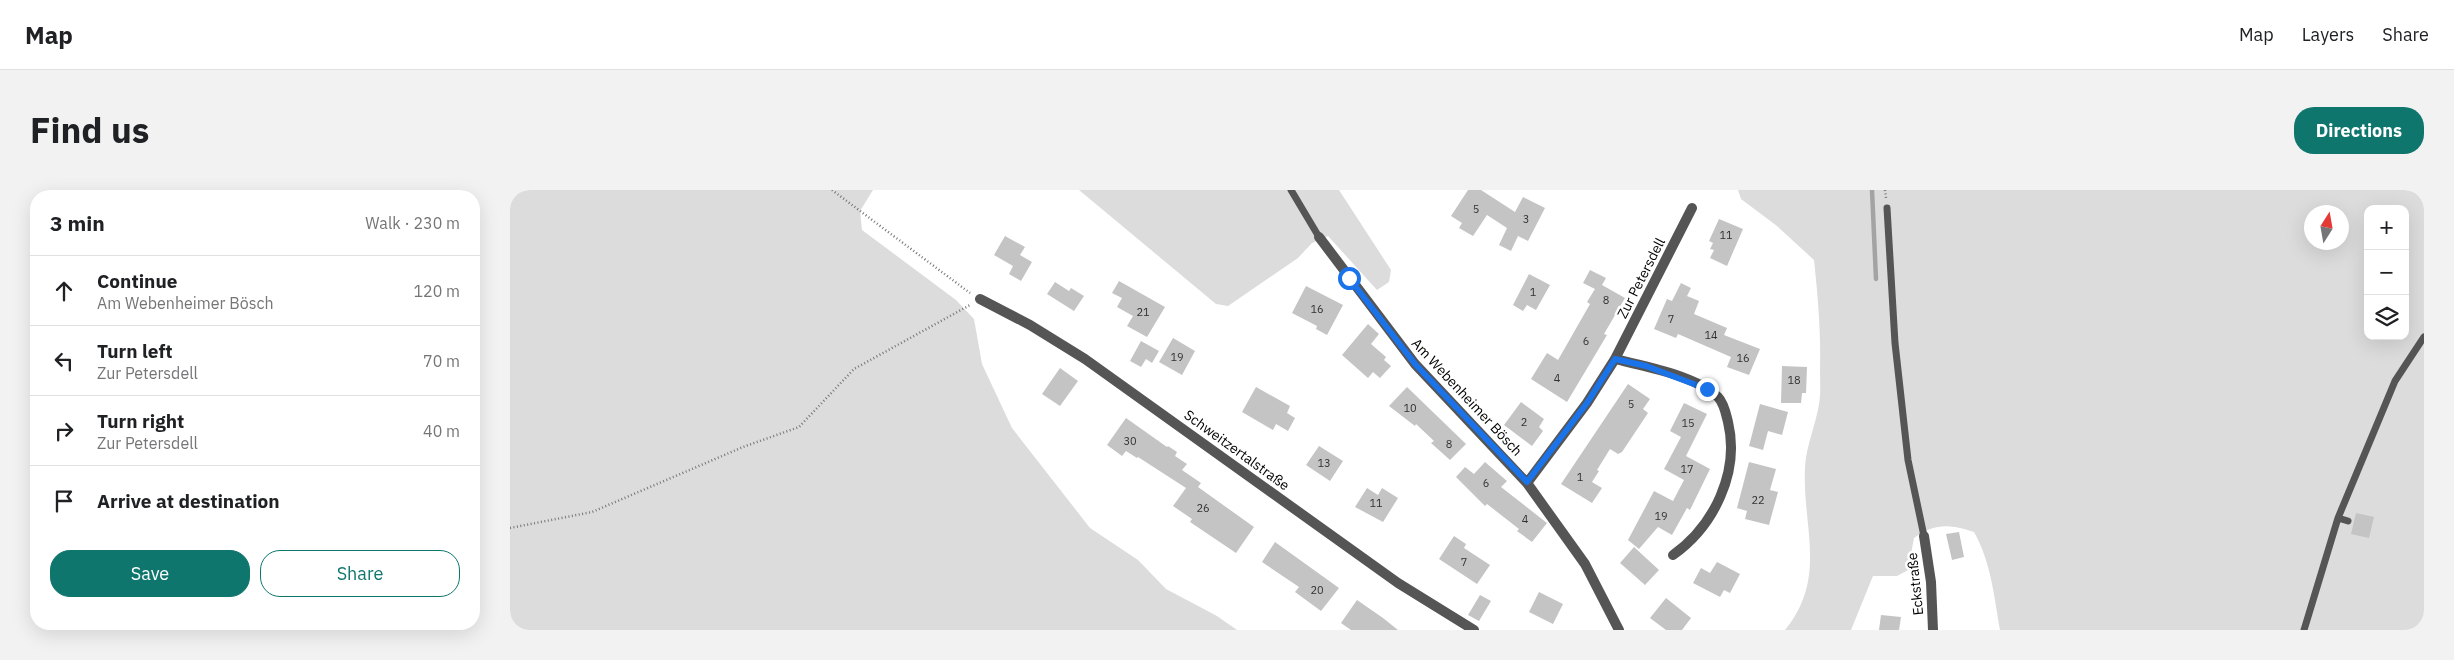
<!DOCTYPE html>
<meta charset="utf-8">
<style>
body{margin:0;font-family:"IBM Plex Sans",sans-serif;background:#f2f2f2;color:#202124}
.controls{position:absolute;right:15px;top:15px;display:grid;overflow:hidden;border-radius:10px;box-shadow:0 5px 20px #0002}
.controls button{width:45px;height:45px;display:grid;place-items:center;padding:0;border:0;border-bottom:1px solid #e0e0e0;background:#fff;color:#202124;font:25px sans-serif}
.compass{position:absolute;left:1794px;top:15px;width:45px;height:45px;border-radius:50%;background:#fff;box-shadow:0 5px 20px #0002;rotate:11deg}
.stop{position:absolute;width:15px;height:15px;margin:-11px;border:4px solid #1a73e8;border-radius:50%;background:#fff}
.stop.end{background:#1a73e8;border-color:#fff;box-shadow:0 1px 5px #0008}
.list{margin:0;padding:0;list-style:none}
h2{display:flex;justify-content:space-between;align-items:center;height:65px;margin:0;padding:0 20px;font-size:21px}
h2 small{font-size:16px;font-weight:400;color:#757577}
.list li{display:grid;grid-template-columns:32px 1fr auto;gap:15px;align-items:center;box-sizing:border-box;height:70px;padding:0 20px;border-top:1px solid #e0e0e0}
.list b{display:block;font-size:19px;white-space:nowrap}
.list p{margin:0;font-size:16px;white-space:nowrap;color:#757577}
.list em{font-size:16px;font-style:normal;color:#757577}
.actions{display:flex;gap:10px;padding:15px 20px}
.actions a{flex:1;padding:11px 0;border:1px solid #0f766e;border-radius:20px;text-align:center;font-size:18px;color:#0f766e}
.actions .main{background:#0f766e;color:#fff}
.icon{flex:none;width:28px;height:28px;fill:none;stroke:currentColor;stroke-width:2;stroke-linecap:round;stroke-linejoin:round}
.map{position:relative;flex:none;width:1914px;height:440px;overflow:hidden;border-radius:20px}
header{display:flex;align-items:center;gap:30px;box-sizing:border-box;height:70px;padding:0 25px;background:#fff;border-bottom:1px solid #e0e0e0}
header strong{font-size:24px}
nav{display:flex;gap:28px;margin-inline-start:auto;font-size:18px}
.intro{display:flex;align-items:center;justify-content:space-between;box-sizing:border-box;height:120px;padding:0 30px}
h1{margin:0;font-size:35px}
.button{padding:12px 22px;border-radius:20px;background:#0f766e;color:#fff;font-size:18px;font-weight:700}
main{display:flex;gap:30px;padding:0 30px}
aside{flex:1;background:#fff;border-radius:20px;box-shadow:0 5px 20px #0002}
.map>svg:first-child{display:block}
</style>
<header>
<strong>Map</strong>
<nav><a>Map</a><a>Layers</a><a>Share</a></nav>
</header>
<div class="intro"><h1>Find us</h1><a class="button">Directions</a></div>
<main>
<aside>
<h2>3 min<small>Walk · 230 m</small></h2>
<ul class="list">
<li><svg class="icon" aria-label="ahead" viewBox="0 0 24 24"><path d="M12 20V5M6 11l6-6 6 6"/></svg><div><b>Continue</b><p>Am Webenheimer Bösch</p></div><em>120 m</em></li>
<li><svg class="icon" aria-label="left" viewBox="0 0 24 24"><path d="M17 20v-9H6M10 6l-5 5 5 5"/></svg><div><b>Turn left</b><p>Zur Petersdell</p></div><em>70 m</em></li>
<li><svg class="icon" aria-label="right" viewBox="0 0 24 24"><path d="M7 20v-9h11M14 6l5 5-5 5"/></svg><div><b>Turn right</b><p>Zur Petersdell</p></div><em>40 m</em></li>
<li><svg class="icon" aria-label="arrive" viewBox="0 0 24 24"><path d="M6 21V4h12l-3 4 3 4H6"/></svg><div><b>Arrive at destination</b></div></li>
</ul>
<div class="actions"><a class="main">Save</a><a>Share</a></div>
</aside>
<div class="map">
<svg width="1914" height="440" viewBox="0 0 1914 440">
<rect width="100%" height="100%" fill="#fff"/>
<path fill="#dcdcdc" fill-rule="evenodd" d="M0 0H363L350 21 352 40 446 110 464 129 472 174 502 238 580 338 628 370 656 399 707 426 727 440H0Z
M569 0H829L881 80 879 92 867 100 818 46 802 53 788 68 718 116 706 114Z
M1228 0H1914V440H1490C1484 406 1481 372 1464 342 1439 334 1425 333 1404 348L1398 380 1387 386H1363L1341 440H1275C1318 387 1292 337 1295 277 1296 256 1306 234 1309 214 1311 203 1310 191 1310 180 1311 143 1308 107 1304 70L1267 36 1231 9ZM1858 19H1895V146H1858ZM1802 22H1832V52H1802Z"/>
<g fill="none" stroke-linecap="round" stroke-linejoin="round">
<path stroke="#a3a3a3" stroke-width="4.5" d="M1362 0 1366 89"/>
</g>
<path fill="#c4c4c4" d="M958 0H971L1005 22 1013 7 1035 18 1018 51 1008 46 1001 61 989 55 997 38 977 25 963 46 949 38 952 33 941 26Z
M1209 29 1233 39 1217 76 1200 68 1204 60 1200 59 1203 53 1199 51Z
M495 46 515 57 510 65 522 72 511 91 499 84 503 76 484 65Z
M1080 80 1096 88 1092 95 1115 108 1094 144 1097 145 1057 212 1021 189 1037 163 1048 170 1080 114 1077 112 1085 99 1073 93Z
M1019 84 1040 95 1026 120 1017 115 1013 121 1003 115Z
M609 91 655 117 637 147 617 136 623 126 607 117 612 108 602 103Z
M545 92 559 101 561 98 574 106 564 121 537 104Z
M1171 93 1181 98 1177 106 1189 111 1184 124 1217 138 1214 145 1250 159 1239 185 1217 177 1221 167 1168 144 1166 148 1144 139 1157 109 1162 111Z
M796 96 833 115 817 145 806 139 807 136 782 123Z
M858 134 869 144 861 154 876 167 874 170 881 176 870 188 863 182 858 188 832 165Z
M663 148 685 161 672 185 649 172Z
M631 151 649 161 642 173 636 169 631 177 620 171Z
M1272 176 1297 177 1296 203H1292L1291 213H1271Z
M550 178 568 191 550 216 532 204Z
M1118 194 1140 209 1133 219 1138 223 1112 262 1108 264 1100 259 1087 280 1089 281 1082 292 1092 298 1082 313 1051 294Z
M746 197 780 216 777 223 785 228 778 241 766 234 763 240 732 222Z
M897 197 956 254 940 270 921 253 924 251 906 234 905 236 879 216Z
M1011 212 1034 229 1029 237 1033 241 1022 256 994 235Z
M1174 213 1197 224 1176 266 1200 279 1180 320 1177 318 1162 345 1148 337 1129 359 1118 350 1144 301 1163 311 1174 290 1154 279 1171 247 1160 241Z
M1250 214 1278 222 1272 245 1258 241 1253 260 1239 256Z
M616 228 657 257 658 256 667 262 665 266 677 274 672 280 691 293 688 297 744 337 726 363 680 332 682 329 663 316 676 298 628 267 627 268 616 261 612 266 597 255Z
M809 256 833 271 820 291 796 275Z
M975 272 997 291 991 297 1037 333 1022 352 1007 341 1009 339 977 314 975 316 946 287 955 277 964 284Z
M1239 272 1266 279 1260 300 1268 302 1259 335 1235 329 1237 321 1227 318Z
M857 298 868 305 872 298 888 308 873 332 845 317Z
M1846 323 1864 327 1859 348 1841 344Z
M1449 342 1454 367 1442 370 1436 344Z
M944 346 956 354 954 358 980 375 967 394 929 369Z
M765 352 829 398 811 421 785 402 789 397 752 372Z
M1124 357 1149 380 1135 395 1110 373Z
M1207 372 1230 384 1220 403 1214 400 1210 407 1183 393 1191 378 1200 383Z
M1029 402 1053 414 1043 434 1019 422Z
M970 405 981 411 969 431 958 425Z
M1156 408 1181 428 1172 440H1156L1140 428Z
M847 410 873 428 888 440H841L831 433Z
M1371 425 1391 427 1389 440H1369Z"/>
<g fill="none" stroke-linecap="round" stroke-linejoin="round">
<path stroke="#777" stroke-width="2.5" stroke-dasharray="1 2.5" stroke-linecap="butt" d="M322 0 460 103
M1375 0 1376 8
M0 338 82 322 233 257 289 237 344 179 460 115"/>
<path stroke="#555" stroke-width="7" d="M781 0 809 47
M1377 18 1385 153 1398 270 1414 346
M1828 328 1838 331
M1794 440 1828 328 1885 191 1914 147"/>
<path stroke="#555" stroke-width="10" d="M809 47 905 174 1017 293 1075 374 1109 440
M470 109 520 135 575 169 888 393 964 440
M1105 169C1135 176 1186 186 1208 207 1214 213 1216 224 1218 232 1230 282 1204 336 1163 365
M1017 293 1077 213 1105 169 1182 18
M1414 346 1421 392 1423 440"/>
</g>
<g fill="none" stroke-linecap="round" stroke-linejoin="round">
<path stroke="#1a73e8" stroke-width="6" d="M839 88 905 174 1017 292 1077 213 1105 169 1136 176 1197 199"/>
</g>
<g text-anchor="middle" stroke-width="5" stroke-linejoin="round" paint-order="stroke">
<g font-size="11" fill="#313131">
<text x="966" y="23">5</text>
<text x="1016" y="33">3</text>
<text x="1216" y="49">11</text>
<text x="1023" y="106">1</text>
<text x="1096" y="114">8</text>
<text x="807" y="123">16</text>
<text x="633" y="126">21</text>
<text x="1161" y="133">7</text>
<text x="1201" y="149">14</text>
<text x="1076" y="155">6</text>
<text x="667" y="171">19</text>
<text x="1233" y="172">16</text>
<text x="1047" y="192">4</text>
<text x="1284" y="194">18</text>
<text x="1121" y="218">5</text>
<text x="900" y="222">10</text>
<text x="1014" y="236">2</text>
<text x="1178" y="237">15</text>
<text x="620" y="255">30</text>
<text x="939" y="258">8</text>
<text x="814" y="277">13</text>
<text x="1177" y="283">17</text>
<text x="1070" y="291">1</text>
<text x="976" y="297">6</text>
<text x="1248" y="314">22</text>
<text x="866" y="317">11</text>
<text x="693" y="322">26</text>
<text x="1151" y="330">19</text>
<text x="1015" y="333">4</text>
<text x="954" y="376">7</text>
<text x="807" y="404">20</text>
</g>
<g font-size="14" fill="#000" stroke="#fff">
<text transform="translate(1131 88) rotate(-63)" y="5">Zur Petersdell</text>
<text transform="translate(957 207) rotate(47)" y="5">Am Webenheimer Bösch</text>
<text transform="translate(727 260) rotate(36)" y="5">Schweitzertalstraße</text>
<text transform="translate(1405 394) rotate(-96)" y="5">Eckstraße</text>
</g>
</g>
</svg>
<div class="controls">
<button>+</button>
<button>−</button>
<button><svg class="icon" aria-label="layers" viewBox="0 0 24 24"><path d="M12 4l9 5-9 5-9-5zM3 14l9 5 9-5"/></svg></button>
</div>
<svg class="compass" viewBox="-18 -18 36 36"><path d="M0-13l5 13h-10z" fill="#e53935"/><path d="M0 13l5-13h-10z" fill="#757577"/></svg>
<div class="stop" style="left:839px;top:88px"></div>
<div class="stop end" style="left:1197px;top:199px"></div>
</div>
</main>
